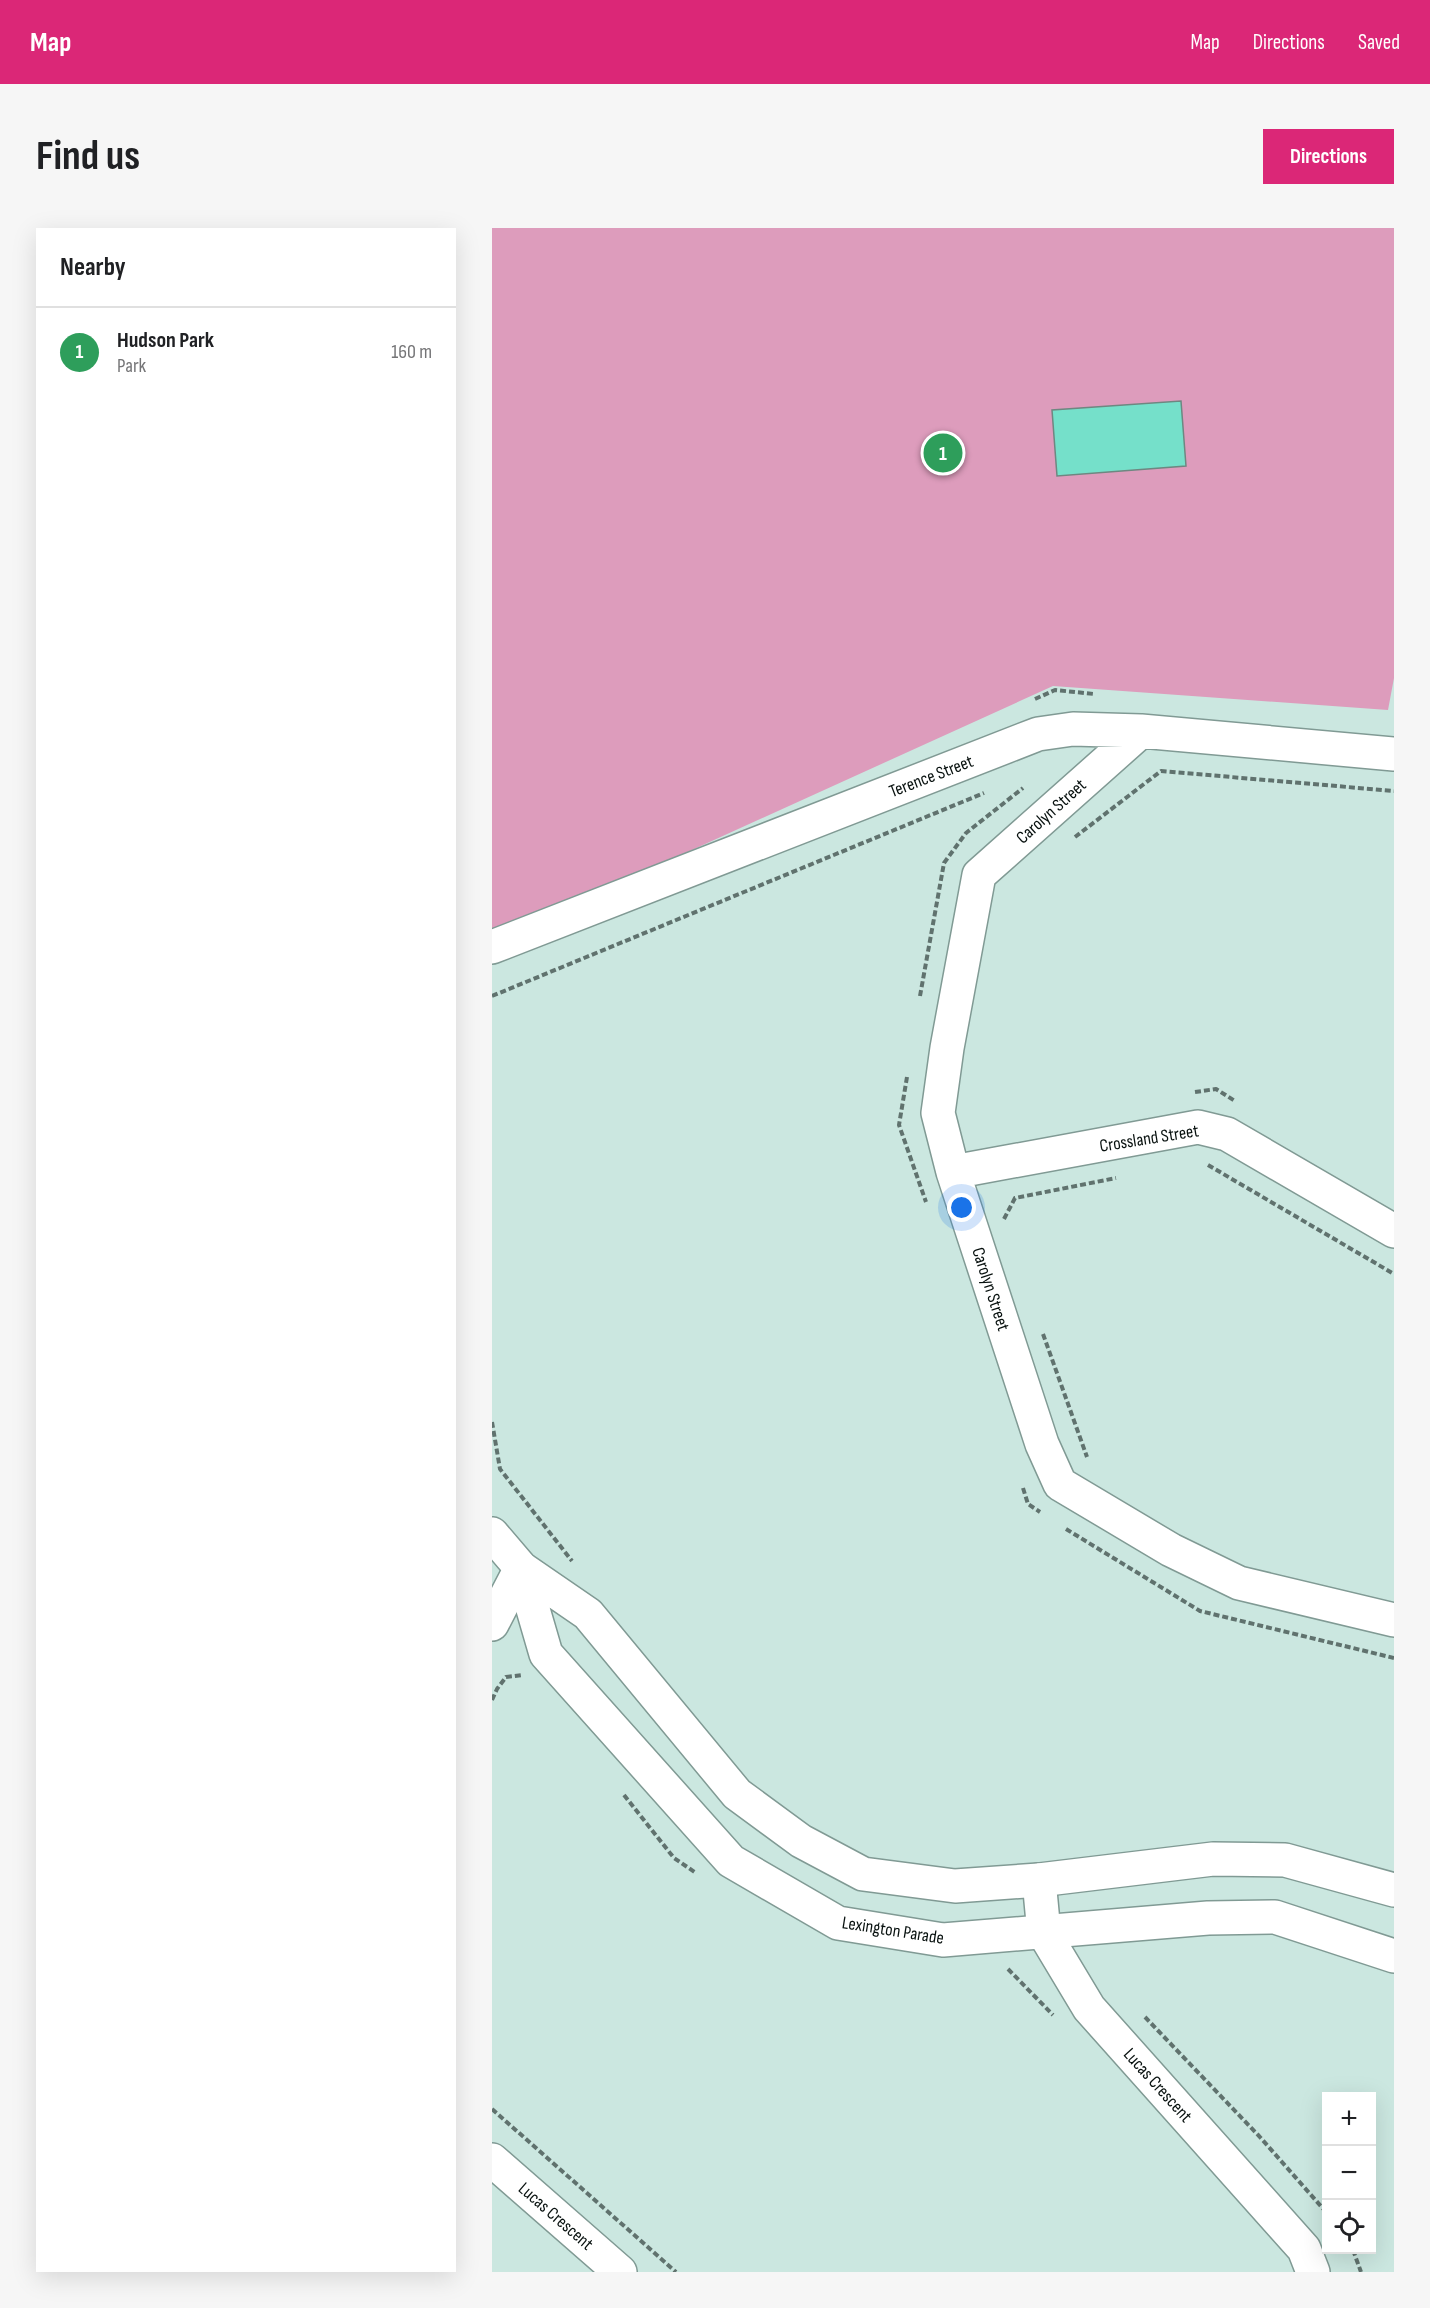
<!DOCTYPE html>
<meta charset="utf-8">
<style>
body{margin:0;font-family:"Sofia Sans Condensed",sans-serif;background:#f6f6f6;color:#202124}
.controls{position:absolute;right:18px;bottom:18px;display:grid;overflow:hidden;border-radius:0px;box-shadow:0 6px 24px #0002}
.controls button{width:54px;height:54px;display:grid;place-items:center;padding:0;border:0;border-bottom:2px solid #e0e0e0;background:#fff;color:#202124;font:30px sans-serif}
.you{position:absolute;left:470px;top:980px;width:21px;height:21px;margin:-15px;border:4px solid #fff;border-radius:50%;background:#1a73e8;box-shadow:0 0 0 9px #1a73e833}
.badge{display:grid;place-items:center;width:39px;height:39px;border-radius:50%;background:#db2777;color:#fff;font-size:20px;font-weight:700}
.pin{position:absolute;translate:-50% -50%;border:3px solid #fff;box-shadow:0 2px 6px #0006}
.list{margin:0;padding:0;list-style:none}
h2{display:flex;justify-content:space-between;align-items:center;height:78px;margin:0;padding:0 24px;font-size:26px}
h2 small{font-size:20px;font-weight:400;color:#757577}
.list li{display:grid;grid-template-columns:39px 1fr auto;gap:18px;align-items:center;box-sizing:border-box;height:90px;padding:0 24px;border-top:2px solid #e0e0e0}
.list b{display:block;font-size:22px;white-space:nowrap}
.list p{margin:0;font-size:20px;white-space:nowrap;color:#757577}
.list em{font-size:20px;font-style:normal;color:#757577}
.icon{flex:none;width:33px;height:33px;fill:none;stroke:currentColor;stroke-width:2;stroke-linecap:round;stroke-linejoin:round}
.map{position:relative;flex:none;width:902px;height:2044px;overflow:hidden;border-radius:0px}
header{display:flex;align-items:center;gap:36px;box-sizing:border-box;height:84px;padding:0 30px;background:#db2777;color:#fff}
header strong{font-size:28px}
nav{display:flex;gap:33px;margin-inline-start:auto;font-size:21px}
.intro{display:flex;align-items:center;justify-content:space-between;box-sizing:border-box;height:144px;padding:0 36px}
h1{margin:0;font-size:42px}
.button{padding:15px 27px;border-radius:0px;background:#db2777;color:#fff;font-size:21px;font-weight:700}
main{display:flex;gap:36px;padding:0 36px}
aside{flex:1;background:#fff;border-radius:0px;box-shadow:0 6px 24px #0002}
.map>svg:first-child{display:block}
</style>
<header>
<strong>Map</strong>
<nav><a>Map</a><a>Directions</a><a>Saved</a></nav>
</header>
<div class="intro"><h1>Find us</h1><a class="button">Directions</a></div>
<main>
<aside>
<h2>Nearby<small></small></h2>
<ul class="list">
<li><span class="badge" style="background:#2e9e5b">1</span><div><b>Hudson Park</b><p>Park</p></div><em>160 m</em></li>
</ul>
</aside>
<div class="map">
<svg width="902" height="2044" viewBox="0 0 902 2044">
<rect width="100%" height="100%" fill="#cbe7e0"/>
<path fill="#dd9cbc" d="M0 0H902V450L896 482 561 458 0 713Z"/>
<path fill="#75e0ca" stroke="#6e8781" stroke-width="1.5" d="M689 173 694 238 565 248 560 182Z"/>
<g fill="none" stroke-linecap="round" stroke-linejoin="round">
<defs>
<path id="street" d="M649 503 487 647 455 820 446 885 461 944 550 1216 568 1256 679 1322 747 1355 902 1392
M0 719 546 506 581 501 649 503 902 526
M461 944 706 899 735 906 902 1003
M0 1396 29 1340
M547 1652 552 1705 597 1780 812 2021 821 2044
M0 1932 128 2044"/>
<path id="secondary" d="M0 1306 29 1340 96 1386 245 1566 309 1613 371 1646 463 1658 547 1652 721 1631 793 1632 902 1662
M29 1340 54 1426 239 1633 346 1695 451 1712 716 1690 783 1689 902 1728"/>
</defs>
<use href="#street" stroke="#809a94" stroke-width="36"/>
<use href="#secondary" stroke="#809a94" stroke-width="36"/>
<path stroke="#60726e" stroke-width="4" stroke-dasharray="6 3" stroke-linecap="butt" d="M543 471 563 462 602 466
M583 609 669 543 902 563
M0 768 492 565
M428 768 452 635 474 605 531 560
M415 849 407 897 434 974
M703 864 724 861 743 873
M716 937 902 1046
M512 991 523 970 624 950
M551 1106 595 1229
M0 1194 8 1241 80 1333
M531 1260 536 1276 548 1284
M574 1301 708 1383 902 1430
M0 1472 5 1461 14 1449 31 1447
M132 1567 182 1630 204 1645
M516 1741 561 1787
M653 1789 767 1908 834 1984
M0 1881 184 2044
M861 2022 869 2044"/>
<use href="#street" stroke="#fff" stroke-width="33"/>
<use href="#secondary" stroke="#fff" stroke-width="33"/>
</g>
<g text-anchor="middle" stroke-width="4.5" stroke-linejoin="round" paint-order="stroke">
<g font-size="18" fill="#07100e" stroke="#fff">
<text transform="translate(439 548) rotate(-21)" y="6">Terence Street</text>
<text transform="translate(559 583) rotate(-42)" y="6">Carolyn Street</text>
<text transform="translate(657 910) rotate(-9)" y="6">Crossland Street</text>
<text transform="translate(499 1061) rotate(72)" y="6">Carolyn Street</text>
<text transform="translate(401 1702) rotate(9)" y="6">Lexington Parade</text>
<text transform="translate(666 1857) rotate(48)" y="6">Lucas Crescent</text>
<text transform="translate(64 1988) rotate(41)" y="6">Lucas Crescent</text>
</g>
</g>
</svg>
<div class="controls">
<button>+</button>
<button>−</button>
<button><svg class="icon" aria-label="locate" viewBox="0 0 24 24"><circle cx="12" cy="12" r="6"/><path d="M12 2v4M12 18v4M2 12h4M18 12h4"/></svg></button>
</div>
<div class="you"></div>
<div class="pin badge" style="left:451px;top:225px;background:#2e9e5b">1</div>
</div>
</main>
